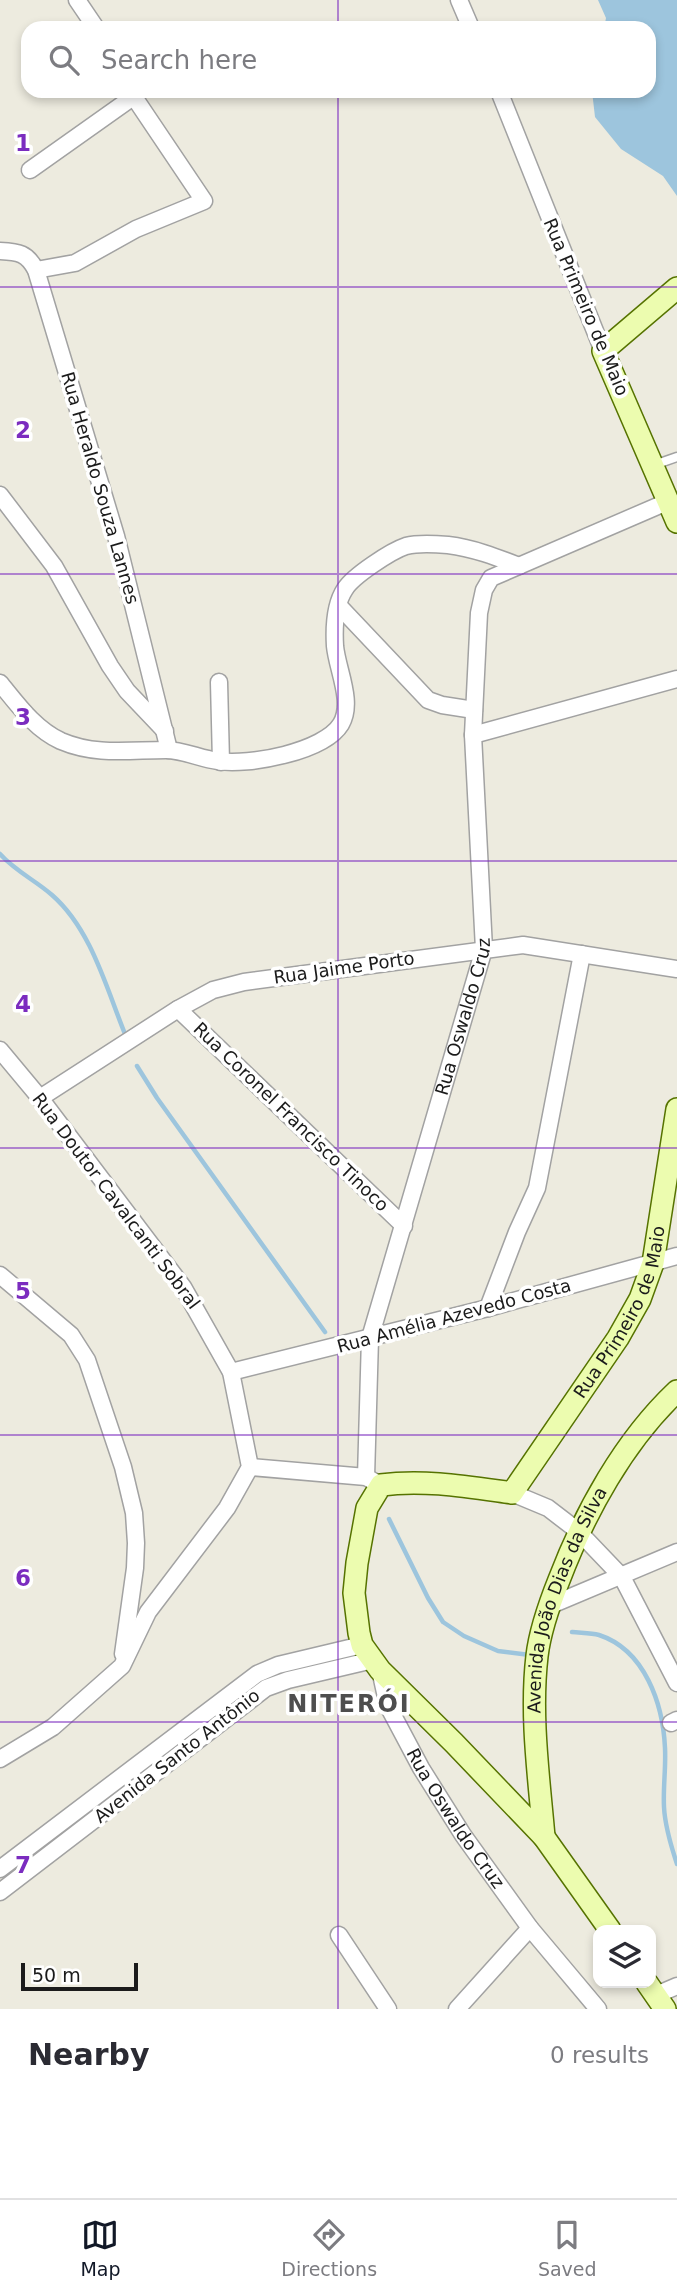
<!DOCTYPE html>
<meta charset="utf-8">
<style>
body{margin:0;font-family:"DejaVu Sans",sans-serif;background:#f2f2f3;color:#2b2b33}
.controls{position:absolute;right:21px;bottom:21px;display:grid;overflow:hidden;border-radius:14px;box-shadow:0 4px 10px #0003}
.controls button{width:63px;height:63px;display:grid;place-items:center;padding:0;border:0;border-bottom:2px solid #e1e1e2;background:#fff;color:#2b2b33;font:35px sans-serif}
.scale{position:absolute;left:21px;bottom:18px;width:117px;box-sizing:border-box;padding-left:7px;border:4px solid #1b1b1b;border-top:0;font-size:19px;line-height:24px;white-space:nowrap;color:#1b1b1b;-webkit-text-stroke:5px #fff;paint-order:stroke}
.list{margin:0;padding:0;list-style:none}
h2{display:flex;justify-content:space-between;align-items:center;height:91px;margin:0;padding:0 28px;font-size:30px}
h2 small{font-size:23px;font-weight:400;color:#7c7c81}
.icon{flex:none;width:38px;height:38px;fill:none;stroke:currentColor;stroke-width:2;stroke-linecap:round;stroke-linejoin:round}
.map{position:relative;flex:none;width:677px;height:2009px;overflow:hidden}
.search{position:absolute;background:#fff;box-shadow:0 4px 10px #0003;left:21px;right:21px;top:21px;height:77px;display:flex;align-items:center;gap:18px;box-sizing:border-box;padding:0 24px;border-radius:21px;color:#7c7c81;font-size:26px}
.sheet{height:189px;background:#fff}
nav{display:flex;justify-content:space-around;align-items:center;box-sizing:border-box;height:98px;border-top:2px solid #e1e1e2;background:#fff;font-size:19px;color:#7c7c81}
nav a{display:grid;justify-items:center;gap:4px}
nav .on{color:#111827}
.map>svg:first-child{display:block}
</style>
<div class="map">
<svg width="677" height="2009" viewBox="0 0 677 2009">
<rect width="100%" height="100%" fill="#edebdf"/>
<path fill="#9dc5dd" d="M598 0H677V196L663 176 621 149 595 117 592 91H649V28H604L606 18Z"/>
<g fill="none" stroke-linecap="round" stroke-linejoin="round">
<path stroke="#9dc5dd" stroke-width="4.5" d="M0 854C15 871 35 880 52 895 91 929 106 987 125 1034
M137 1066 157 1098 325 1332
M389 1519 428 1598 443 1622 464 1636 498 1651 530 1655
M572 1632C581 1633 591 1633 599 1635 645 1650 663 1704 665 1748 666 1768 663 1787 664 1807 665 1827 671 1846 677 1864"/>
<defs>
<path id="service" d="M654 465 677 457"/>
<g id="minor">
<path d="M77 0 96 28"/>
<path d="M459 0 471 28"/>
<path d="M499 91 603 351"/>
<path d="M30 170 133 97"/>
<path d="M0 251C19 252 27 253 36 270L116 536 169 750"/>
<path d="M36 270 75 263 136 229 204 201 130 91"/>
<path d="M0 495 54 566 110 666 127 691 165 731"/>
<path d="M339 606 428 700 442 705 474 710"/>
<path d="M219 682 221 762"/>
<path d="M0 683C18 705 35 729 61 741 96 756 130 750 166 750 183 750 201 759 218 761 248 766 324 752 341 724 354 702 337 669 335 646 334 629 335 604 345 589 353 576 391 551 406 546 417 543 437 544 448 545 473 548 496 557 519 566"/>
<path d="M473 735 677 679"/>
<path d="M178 1009 404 1226"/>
<path d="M0 1050 40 1098 183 1287 231 1372 250 1467 227 1508 148 1612 122 1666 53 1727 0 1759"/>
<path d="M40 1098 178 1009 213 990 244 982 523 945 677 969"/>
<path d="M0 1275 71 1335 87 1360 123 1467 134 1513 136 1543 135 1568 123 1654"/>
<path d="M488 1308 517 1232 537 1188 582 954"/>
<path d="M231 1372 488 1308 677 1256"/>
<path d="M250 1467 366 1477 375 1482"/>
<path id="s1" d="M366 1477 370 1338 484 949 473 735 479 613 484 590 491 578 667 502"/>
<path d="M512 1493 548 1508 578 1531 622 1577 677 1683"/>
<path d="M549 1606 677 1552"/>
<path id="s2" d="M380 1670 388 1706 421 1768 463 1835 530 1928 598 2009"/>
<path d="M671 1723 677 1720"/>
<path d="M0 1869 257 1674 278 1665 362 1645"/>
<path d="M0 1892 266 1688 288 1680 373 1660"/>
<path d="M339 1935 388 2009"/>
<path d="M656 1995 677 1986"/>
<path d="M457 2009 530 1928"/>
</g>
<g id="secondary">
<path d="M677 288 603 351 677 522"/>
<path id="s3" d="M544 1837C539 1778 530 1716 537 1656 540 1630 549 1605 559 1580 585 1512 624 1441 677 1391"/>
<path id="s4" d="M610 1930 544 1837 454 1743 380 1670 362 1645 359 1633 354 1593 357 1563 367 1508 381 1485C424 1479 469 1487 512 1493L618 1338 640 1299 653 1263 677 1109"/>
<path d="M647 1983 665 2009"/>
</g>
</defs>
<use href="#service" stroke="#a2a2a2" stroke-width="11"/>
<use href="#minor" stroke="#a2a2a2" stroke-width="19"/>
<use href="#secondary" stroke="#567300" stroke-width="24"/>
<use href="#service" stroke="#fff" stroke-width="8"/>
<use href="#minor" stroke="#fff" stroke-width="16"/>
<use href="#secondary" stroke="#ecfcaf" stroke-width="21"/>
</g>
<path fill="none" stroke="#7b2cbf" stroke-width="2" stroke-opacity="0.55" d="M338 0V28M338 91V2009M0 287H677M0 574H677M0 861H677M0 1148H677M0 1435H677M0 1722H677"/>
<g text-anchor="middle" stroke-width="7" stroke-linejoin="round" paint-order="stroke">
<g font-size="18" fill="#1b1b1b" stroke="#fff">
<text transform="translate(586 307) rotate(67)" y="6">Rua Primeiro de Maio</text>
<text transform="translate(100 488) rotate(74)" y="6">Rua Heraldo Souza Lannes</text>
<text transform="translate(344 968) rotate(-8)" y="6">Rua Jaime Porto</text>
<text dy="6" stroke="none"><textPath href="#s1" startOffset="474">Rua Oswaldo Cruz</textPath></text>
<text transform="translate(291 1117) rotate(44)" y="6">Rua Coronel Francisco Tinoco</text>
<text transform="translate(116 1201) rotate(53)" y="6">Rua Doutor Cavalcanti Sobral</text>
<text dy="6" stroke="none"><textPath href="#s4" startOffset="889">Rua Primeiro de Maio</textPath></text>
<text transform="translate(454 1316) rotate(-15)" y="6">Rua Amélia Azevedo Costa</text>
<text dy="6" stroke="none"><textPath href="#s3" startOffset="243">Avenida João Dias da Silva</textPath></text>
<text transform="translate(177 1756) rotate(-38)" y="6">Avenida Santo Antônio</text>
<text dy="6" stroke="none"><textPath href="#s2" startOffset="168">Rua Oswaldo Cruz</textPath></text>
</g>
<g font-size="24" font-weight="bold" letter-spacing="2" fill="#4e4e4e" stroke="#fff">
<text x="349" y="1712">NITERÓI</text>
</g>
</g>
<g font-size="23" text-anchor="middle" font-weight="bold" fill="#7b2cbf" stroke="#fff" stroke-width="7" stroke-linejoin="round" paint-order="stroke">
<text x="23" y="151">1</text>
<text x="23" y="438">2</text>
<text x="23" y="725">3</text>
<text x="23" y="1012">4</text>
<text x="23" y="1299">5</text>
<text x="23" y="1586">6</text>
<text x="23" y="1873">7</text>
</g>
</svg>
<div class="controls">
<button><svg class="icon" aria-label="layers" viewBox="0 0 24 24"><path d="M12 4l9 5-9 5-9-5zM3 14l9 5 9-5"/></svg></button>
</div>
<div class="scale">50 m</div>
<div class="search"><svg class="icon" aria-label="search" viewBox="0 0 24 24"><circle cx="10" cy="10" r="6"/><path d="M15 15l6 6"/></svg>Search here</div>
</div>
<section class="sheet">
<h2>Nearby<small>0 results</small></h2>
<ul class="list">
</ul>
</section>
<nav>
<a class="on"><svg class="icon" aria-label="map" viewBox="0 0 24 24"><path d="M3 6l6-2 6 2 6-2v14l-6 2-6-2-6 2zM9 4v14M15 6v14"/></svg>Map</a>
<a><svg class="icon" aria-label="directions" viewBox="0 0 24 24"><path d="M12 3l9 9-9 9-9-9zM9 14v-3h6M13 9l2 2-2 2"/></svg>Directions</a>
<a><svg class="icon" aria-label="saved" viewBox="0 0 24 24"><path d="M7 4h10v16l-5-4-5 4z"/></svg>Saved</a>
</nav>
